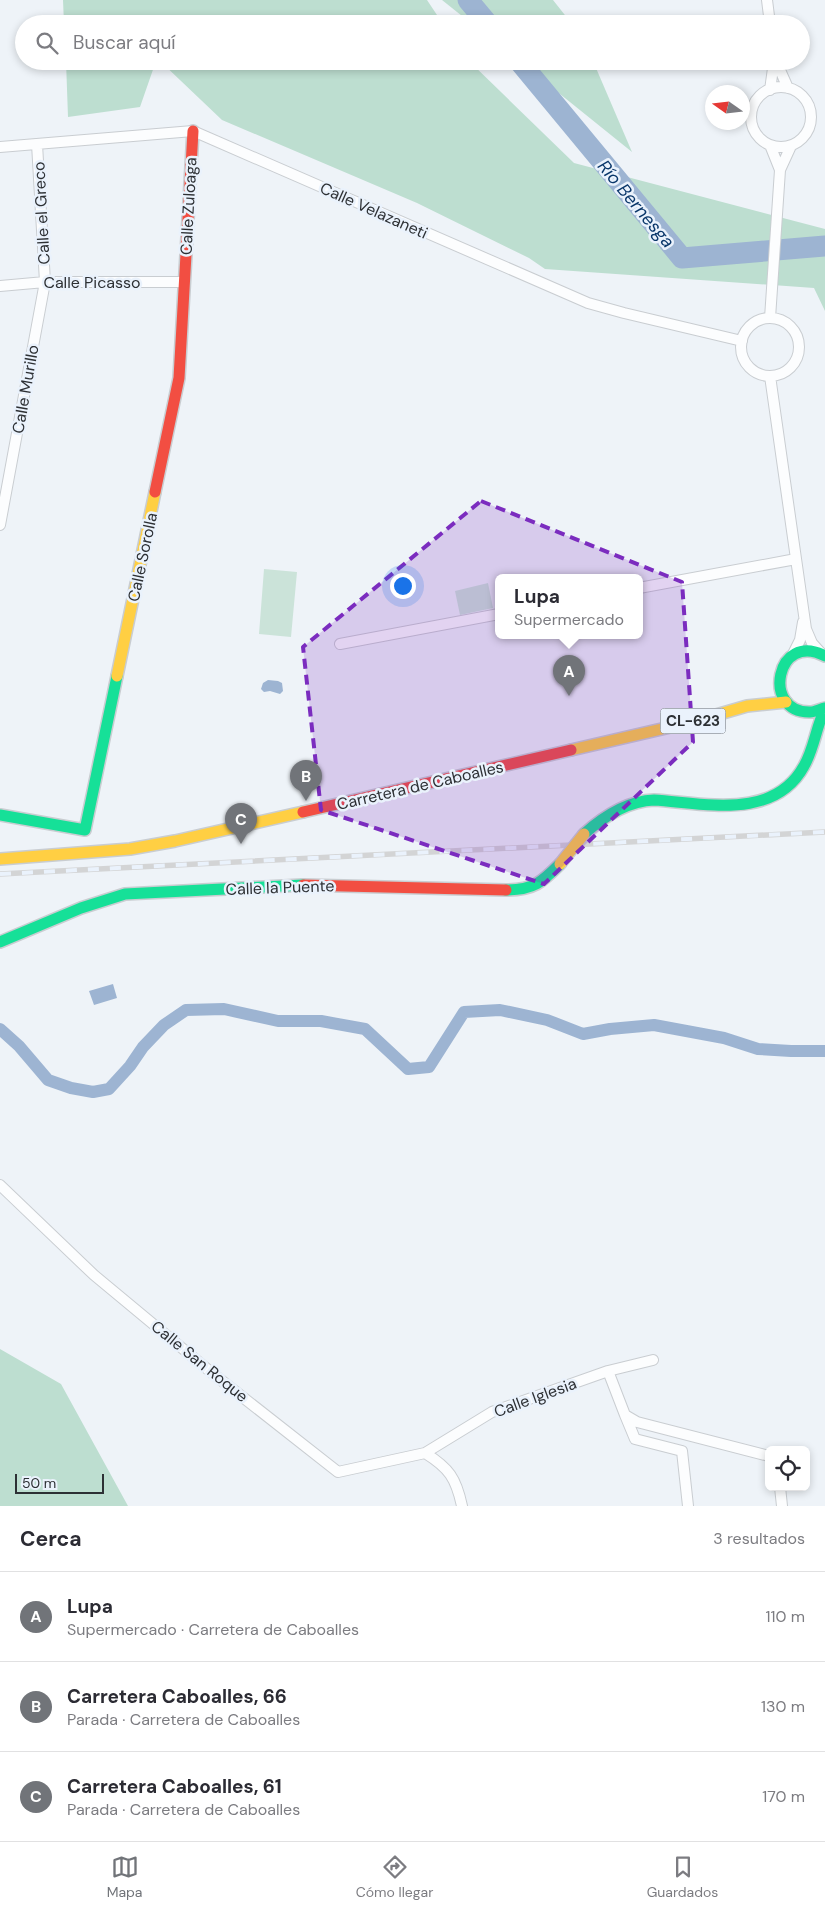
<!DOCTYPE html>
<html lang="es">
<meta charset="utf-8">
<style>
body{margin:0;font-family:"DM Sans",sans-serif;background:#f2f2f3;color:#2b2b33}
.controls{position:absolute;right:15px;bottom:15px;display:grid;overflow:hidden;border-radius:8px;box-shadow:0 2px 8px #0003}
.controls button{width:45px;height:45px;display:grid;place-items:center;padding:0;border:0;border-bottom:1px solid #e1e1e2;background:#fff;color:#2b2b33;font:25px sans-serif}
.compass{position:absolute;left:705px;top:85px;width:45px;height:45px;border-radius:50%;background:#fff;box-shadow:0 2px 8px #0003;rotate:284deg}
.scale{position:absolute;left:15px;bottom:12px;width:89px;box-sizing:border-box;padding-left:5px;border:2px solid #2d3034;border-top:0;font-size:14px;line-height:18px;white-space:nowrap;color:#2d3034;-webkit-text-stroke:4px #eaf2fc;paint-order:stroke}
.you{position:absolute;left:402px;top:585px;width:18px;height:18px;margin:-12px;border:4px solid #fff;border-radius:50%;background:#1a73e8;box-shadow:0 0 0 8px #1a73e833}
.badge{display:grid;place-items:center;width:32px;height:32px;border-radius:50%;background:#717479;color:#fff;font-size:16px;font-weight:700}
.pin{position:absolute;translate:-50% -41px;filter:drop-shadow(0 1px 2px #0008)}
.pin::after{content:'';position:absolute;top:26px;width:18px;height:15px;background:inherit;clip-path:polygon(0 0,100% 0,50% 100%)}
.popup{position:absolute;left:495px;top:574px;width:148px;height:65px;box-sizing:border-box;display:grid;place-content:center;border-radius:8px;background:#fff;filter:drop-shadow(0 1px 4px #0005);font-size:16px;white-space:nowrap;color:#7c7c81}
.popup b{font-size:19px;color:#2b2b33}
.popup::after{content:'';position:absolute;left:50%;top:100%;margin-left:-10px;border:10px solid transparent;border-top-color:#fff}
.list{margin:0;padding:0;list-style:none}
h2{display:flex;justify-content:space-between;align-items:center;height:65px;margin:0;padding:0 20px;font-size:21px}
h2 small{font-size:16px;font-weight:400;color:#7c7c81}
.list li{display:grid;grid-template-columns:32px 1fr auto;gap:15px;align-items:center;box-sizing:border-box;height:90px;padding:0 20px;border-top:1px solid #e1e1e2}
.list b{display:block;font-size:19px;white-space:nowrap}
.list p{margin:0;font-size:16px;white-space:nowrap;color:#7c7c81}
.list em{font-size:16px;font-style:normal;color:#7c7c81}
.icon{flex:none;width:28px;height:28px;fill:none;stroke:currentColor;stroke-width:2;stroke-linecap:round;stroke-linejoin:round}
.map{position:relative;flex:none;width:825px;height:1506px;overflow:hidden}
.search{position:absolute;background:#fff;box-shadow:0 2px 8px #0003;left:15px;right:15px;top:15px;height:55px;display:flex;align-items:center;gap:12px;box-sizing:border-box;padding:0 18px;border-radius:28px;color:#7c7c81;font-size:19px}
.sheet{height:335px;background:#fff}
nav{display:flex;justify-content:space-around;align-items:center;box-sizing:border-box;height:70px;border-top:1px solid #e1e1e2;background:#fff;font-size:14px;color:#7c7c81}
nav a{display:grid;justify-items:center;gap:2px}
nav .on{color:#717479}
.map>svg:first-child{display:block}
</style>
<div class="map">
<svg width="825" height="1506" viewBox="0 0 825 1506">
<rect width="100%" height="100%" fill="#eef3f8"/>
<path fill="#cbe3d9" d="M264 569 297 572 291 637 259 634Z
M488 583 493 608 460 615 455 591Z"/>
<path fill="#bdded0" d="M63 0H427L443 24H64Z
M442 0H553L572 24H472Z
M66 61H156L140 107 68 117Z
M160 61H469L574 163 825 229V311L814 288 545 269 529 258 417 203 222 120Z
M519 61H593L632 152Z
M0 1349 61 1384 128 1506H0Z"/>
<path fill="#9db4d2" d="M268 680 278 681 282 683 283 691 280 694 270 691 264 692 261 689 263 683Z
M113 984 117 998 94 1005 89 991Z"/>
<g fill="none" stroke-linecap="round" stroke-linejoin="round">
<path stroke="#9db4d2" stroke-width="12" d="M0 1029 19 1046 48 1080 71 1088 93 1092 109 1089 130 1066 143 1047 164 1025 186 1010 224 1009 278 1021H321L365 1029 408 1069 429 1067 464 1012 500 1010 547 1020 583 1034 610 1029 654 1025 724 1038 758 1049 791 1051H825"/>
<path stroke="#9db4d2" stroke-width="21" d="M468 0 488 24
M519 61 682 258 825 246"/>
<defs>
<path id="street" d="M767 0 770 24
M776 61 788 88
M751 117a30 30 0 1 1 60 0a30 30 0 1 1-60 0Z
M770 90 774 61
M770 145 780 170
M0 147 193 131 588 303 624 313 742 341
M0 286 45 282H184
M741 347a29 29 0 1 1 58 0a29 29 0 1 1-58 0Z
M770 318 780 170 791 146
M770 376 806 629 812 643 821 653
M0 525 45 282 37 144
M639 588 796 559
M340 644 499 614
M792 656 800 640 803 622
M0 1185 94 1275 212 1373 338 1472 425 1453 492 1412 608 1371 653 1360
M608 1371 625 1415 637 1422 769 1456
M625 1415 635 1439 682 1451 688 1506
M425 1453C449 1468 456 1478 462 1506
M780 1487 782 1506"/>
<path id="fast" d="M825 656C776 630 761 713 810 712 815 712 820 709 825 708
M0 815 85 830 117 676
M584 834C603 817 627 801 654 800 704 803 774 821 804 766 814 749 816 727 825 709
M506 890C534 890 542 882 560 864
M0 942 81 908 125 894 303 885"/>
<path id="slow" d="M117 676 155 492
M571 750 692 722 747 706 786 702
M0 859 130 849 175 841 303 812"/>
<path id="jam" d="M155 492 179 378 193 131
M303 812 571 750
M303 885 506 890"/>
</defs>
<use href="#street" stroke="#c9cdd1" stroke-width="12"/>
<use href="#fast" stroke="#c9cdd1" stroke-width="14"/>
<use href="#slow" stroke="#c9cdd1" stroke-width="14"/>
<use href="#jam" stroke="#c9cdd1" stroke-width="14"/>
<use href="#street" stroke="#fcfdfe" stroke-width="10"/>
<use href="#fast" stroke="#16e098" stroke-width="11"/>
<use href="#slow" stroke="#ffcf43" stroke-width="11"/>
<use href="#jam" stroke="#f24e42" stroke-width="11"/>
<defs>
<path id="rail" d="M0 874 825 832"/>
</defs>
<use href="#rail" stroke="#d3d4d5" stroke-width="5.5"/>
<use href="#rail" stroke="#eaf2fc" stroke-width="4" stroke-dasharray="11" stroke-linecap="butt"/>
<defs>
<path id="slow-bridge" d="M560 864 584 834"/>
</defs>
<use href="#slow-bridge" stroke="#c9cdd1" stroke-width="14" stroke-linecap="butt"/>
<use href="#slow-bridge" stroke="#ffcf43" stroke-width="11"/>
</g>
<path fill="#7b2cbf" fill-opacity="0.2" stroke="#7b2cbf" stroke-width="4" stroke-dasharray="10 6" stroke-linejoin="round" d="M481 501 682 582 693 742 544 884 321 810 303 647Z"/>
<g text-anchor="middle" stroke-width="5" stroke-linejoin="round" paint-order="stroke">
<rect fill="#eaf2fc" stroke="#666a70" stroke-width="1" x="660.5" y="708.5" width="65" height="25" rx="4"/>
<g font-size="15" font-weight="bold" fill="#2d3034">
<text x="693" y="726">CL-623</text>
</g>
<g font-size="16" fill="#2d3034" stroke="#eaf2fc">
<text transform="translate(188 206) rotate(-87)" y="6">Calle Zuloaga</text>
<text transform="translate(374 210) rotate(24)" y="6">Calle Velazaneti</text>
<text transform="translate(41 213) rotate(-93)" y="6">Calle el Greco</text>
<text x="92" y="288">Calle Picasso</text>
<text transform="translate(25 389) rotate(-80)" y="6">Calle Murillo</text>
<text transform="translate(142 557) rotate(-78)" y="6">Calle Sorolla</text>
<text transform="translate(420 785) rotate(-13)" y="6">Carretera de Caboalles</text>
<text transform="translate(280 887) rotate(-2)" y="6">Calle la Puente</text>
<text transform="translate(200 1361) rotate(39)" y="6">Calle San Roque</text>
<text transform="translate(535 1397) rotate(-20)" y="6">Calle Iglesia</text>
</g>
<g font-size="18" font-style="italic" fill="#0a376a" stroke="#eaf2fc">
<text transform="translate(636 204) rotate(50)" y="6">Río Bernesga</text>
</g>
</g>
</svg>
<div class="controls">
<button><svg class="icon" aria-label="locate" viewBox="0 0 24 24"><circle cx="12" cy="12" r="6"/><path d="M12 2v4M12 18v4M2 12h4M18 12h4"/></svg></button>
</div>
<svg class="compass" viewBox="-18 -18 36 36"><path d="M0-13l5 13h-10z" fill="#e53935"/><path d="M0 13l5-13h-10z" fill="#7c7c81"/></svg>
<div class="scale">50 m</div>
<div class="you"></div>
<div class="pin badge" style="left:569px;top:696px">A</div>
<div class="popup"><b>Lupa</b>Supermercado</div>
<div class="pin badge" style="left:306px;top:801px">B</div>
<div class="pin badge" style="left:241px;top:844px">C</div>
<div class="search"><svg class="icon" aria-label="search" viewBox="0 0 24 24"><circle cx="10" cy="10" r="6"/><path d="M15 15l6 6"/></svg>Buscar aquí</div>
</div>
<section class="sheet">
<h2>Cerca<small>3 resultados</small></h2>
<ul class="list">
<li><span class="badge">A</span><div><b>Lupa</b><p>Supermercado · Carretera de Caboalles</p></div><em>110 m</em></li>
<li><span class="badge">B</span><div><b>Carretera Caboalles, 66</b><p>Parada · Carretera de Caboalles</p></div><em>130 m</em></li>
<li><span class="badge">C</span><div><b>Carretera Caboalles, 61</b><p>Parada · Carretera de Caboalles</p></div><em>170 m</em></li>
</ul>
</section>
<nav>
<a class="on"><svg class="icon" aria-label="map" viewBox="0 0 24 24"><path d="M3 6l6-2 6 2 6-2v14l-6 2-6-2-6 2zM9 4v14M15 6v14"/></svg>Mapa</a>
<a><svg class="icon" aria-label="directions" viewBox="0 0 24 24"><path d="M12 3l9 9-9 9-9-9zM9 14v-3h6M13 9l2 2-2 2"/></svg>Cómo llegar</a>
<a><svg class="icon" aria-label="saved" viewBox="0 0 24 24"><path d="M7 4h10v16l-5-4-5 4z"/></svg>Guardados</a>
</nav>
